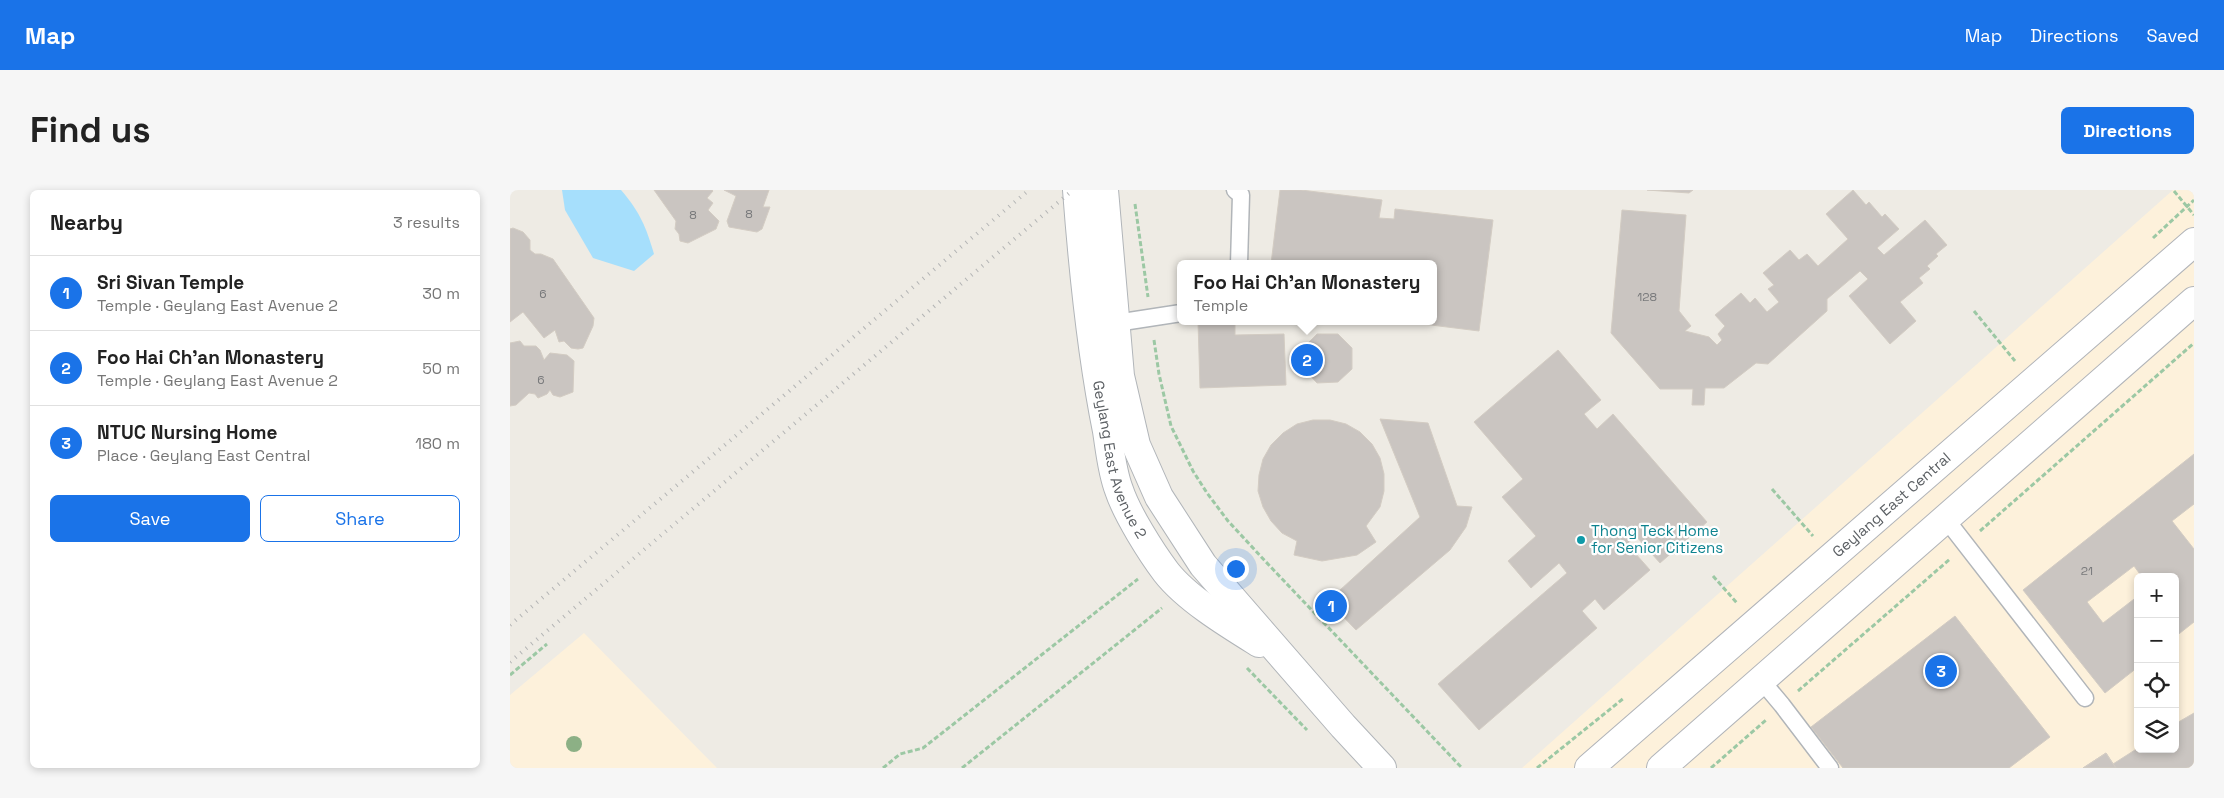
<!DOCTYPE html>
<meta charset="utf-8">
<style>
body{margin:0;font-family:"Space Grotesk",sans-serif;background:#f6f6f6;color:#222}
.controls{position:absolute;right:15px;bottom:15px;display:grid;overflow:hidden;border-radius:8px;box-shadow:0 2px 8px #0003}
.controls button{width:45px;height:45px;display:grid;place-items:center;padding:0;border:0;border-bottom:1px solid #e0e0e0;background:#fff;color:#222;font:25px sans-serif}
.you{position:absolute;left:725px;top:378px;width:18px;height:18px;margin:-12px;border:4px solid #fff;border-radius:50%;background:#1a73e8;box-shadow:0 0 0 8px #1a73e833}
.badge{display:grid;place-items:center;width:32px;height:32px;border-radius:50%;background:#1a73e8;color:#fff;font-size:16px;font-weight:700}
.pin{position:absolute;translate:-50% -50%;border:2px solid #fff;box-shadow:0 1px 5px #0006}
.popup{position:absolute;left:667px;top:70px;width:260px;height:65px;box-sizing:border-box;display:grid;place-content:center;border-radius:8px;background:#fff;filter:drop-shadow(0 1px 4px #0005);font-size:16px;white-space:nowrap;color:#767676}
.popup b{font-size:19px;color:#222}
.popup::after{content:'';position:absolute;left:50%;top:100%;margin-left:-10px;border:10px solid transparent;border-top-color:#fff}
.list{margin:0;padding:0;list-style:none}
h2{display:flex;justify-content:space-between;align-items:center;height:65px;margin:0;padding:0 20px;font-size:21px}
h2 small{font-size:16px;font-weight:400;color:#767676}
.list li{display:grid;grid-template-columns:32px 1fr auto;gap:15px;align-items:center;box-sizing:border-box;height:75px;padding:0 20px;border-top:1px solid #e0e0e0}
.list b{display:block;font-size:19px;white-space:nowrap}
.list p{margin:0;font-size:16px;white-space:nowrap;color:#767676}
.list em{font-size:16px;font-style:normal;color:#767676}
.actions{display:flex;gap:10px;padding:15px 20px}
.actions a{flex:1;padding:11px 0;border:1px solid #1a73e8;border-radius:8px;text-align:center;font-size:18px;color:#1a73e8}
.actions .main{background:#1a73e8;color:#fff}
.icon{flex:none;width:28px;height:28px;fill:none;stroke:currentColor;stroke-width:2;stroke-linecap:round;stroke-linejoin:round}
.map{position:relative;flex:none;width:1684px;height:578px;overflow:hidden;border-radius:8px}
header{display:flex;align-items:center;gap:30px;box-sizing:border-box;height:70px;padding:0 25px;background:#1a73e8;color:#fff}
header strong{font-size:24px}
nav{display:flex;gap:28px;margin-inline-start:auto;font-size:18px}
.intro{display:flex;align-items:center;justify-content:space-between;box-sizing:border-box;height:120px;padding:0 30px}
h1{margin:0;font-size:35px}
.button{padding:12px 22px;border-radius:8px;background:#1a73e8;color:#fff;font-size:18px;font-weight:700}
main{display:flex;gap:30px;padding:0 30px}
aside{flex:1;background:#fff;border-radius:8px;box-shadow:0 2px 8px #0003}
.map>svg:first-child{display:block}
</style>
<header>
<strong>Map</strong>
<nav><a>Map</a><a>Directions</a><a>Saved</a></nav>
</header>
<div class="intro"><h1>Find us</h1><a class="button">Directions</a></div>
<main>
<aside>
<h2>Nearby<small>3 results</small></h2>
<ul class="list">
<li><span class="badge">1</span><div><b>Sri Sivan Temple</b><p>Temple · Geylang East Avenue 2</p></div><em>30 m</em></li>
<li><span class="badge">2</span><div><b>Foo Hai Ch'an Monastery</b><p>Temple · Geylang East Avenue 2</p></div><em>50 m</em></li>
<li><span class="badge">3</span><div><b>NTUC Nursing Home</b><p>Place · Geylang East Central</p></div><em>180 m</em></li>
</ul>
<div class="actions"><a class="main">Save</a><a>Share</a></div>
</aside>
<div class="map">
<svg width="1684" height="578" viewBox="0 0 1684 578">
<rect width="100%" height="100%" fill="#eeebe4"/>
<path fill="#fdf1db" fill-rule="evenodd" d="M1663 0H1684V578H1012ZM1628 387H1665V559H1628Z
M74 443 207 578H0V505Z"/>
<path fill="#a6dffc" d="M52 0H111C130 22 136 37 144 64L124 81 83 68 55 20Z"/>
<path fill="#cac5c1" stroke="#d3ccc3" d="M144 0H202L203 1 197 8 203 13 198 20 209 31 206 39 178 53 170 51 169 44 165 39 166 31Z
M214 0H259L253 17H260L252 39 247 42 219 37 217 31 226 6Z
M770 0H791L872 10 869 28 884 29 885 19 983 30 969 141 889 131H923V74H761Z
M1137 0H1183L1179 3Z
M1343 0 1356 15 1359 12 1372 27 1375 24 1389 39 1367 58 1374 65 1415 30 1437 55 1426 64 1428 66 1417 76 1420 79 1409 88 1413 93 1390 112 1406 131 1380 154 1339 106 1358 89 1350 81 1317 109V121L1258 174 1246 173 1214 198H1195L1194 215H1182L1183 199H1150L1101 143 1112 20 1176 25 1169 121 1181 136 1175 141 1199 147 1207 155 1212 150 1208 144 1215 136 1205 125 1231 103 1240 113 1245 108 1257 122 1269 112 1258 99 1264 95 1253 83 1280 60 1289 70 1297 64 1308 76 1338 49 1316 24Z
M3 38 13 42 20 50V60L25 64H31L43 69 84 128 83 136 73 158 68 159 61 158 54 151 49 152 45 140 34 148 13 122 0 132V39Z
M688 131H725V145L774 144 776 195 690 198Z
M807 144H828L842 158V179L828 192 807 193 793 178V158Z
M10 151 14 156H26L30 160 34 170 40 163 57 165 64 171 63 202 50 207 43 205 40 200 37 204 28 208 25 204 19 203 6 215 0 216V153Z
M1048 160 1091 210 1074 224 1087 239 1103 224 1197 332 1150 373 1126 346 1117 354 1140 380 1094 420 1085 409 1072 421 1087 438 969 540 928 494 1057 383 1049 373 1021 398 998 371 1026 346 992 307 1013 289 964 232Z
M870 229 918 233 947 316 962 317 956 337 940 360 846 440 818 411 910 327Z
M803 230H820L836 234 850 242 862 254 870 268 874 284V301L870 317 856 336 866 352 847 365 812 371 784 365 787 351 772 343 761 331 753 317 748 301 749 285 753 269 761 255 773 243 787 234Z
M1684 264V314L1662 331 1684 359V432L1665 447V387H1632L1624 376 1577 412 1593 433 1628 406V477L1595 503 1513 400Z
M1445 426 1540 547 1499 578H1333L1301 537Z
M1684 523V578H1573L1596 563 1603 574 1628 558 1665 559V534Z
M1596 563 1606 578H1573Z"/>
<g fill="none" stroke-linecap="round" stroke-linejoin="round">
<defs>
<path id="service" d="M725 0 731 5 729 74
M606 133 671 123
M1435 328 1575 508
M1251 490 1272 515 1320 578"/>
<g id="minor">
<path id="s1" d="M567 0C573 80 581 162 597 241 600 260 602 282 609 300 617 324 641 362 656 382 677 409 720 435 749 453"/>
<path d="M594 0 610 186 626 255 649 307 693 375 833 536 872 578"/>
</g>
<g id="secondary">
<path id="s2" d="M1079 578 1684 52"/>
<path d="M1151 578 1684 111"/>
</g>
</defs>
<use href="#service" stroke="#b1b5b9" stroke-width="19"/>
<use href="#minor" stroke="#b1b5b9" stroke-width="30"/>
<use href="#secondary" stroke="#b1b4b9" stroke-width="30"/>
<path stroke="#9cc8a4" stroke-width="3" stroke-dasharray="5 2.5" stroke-linecap="butt" d="M1664 1 1684 25
M625 14 638 107
M1643 48 1684 10
M1464 121 1505 171
M644 150 649 184 661 236 683 281 697 303 718 331 756 372 952 578
M1262 299 1303 346
M1470 341 1684 153
M1203 386 1227 413
M737 478 797 540
M0 485 37 454
M1288 501 1440 369
M373 578 390 564 413 558 628 389
M452 578 652 418
M1027 578 1114 508
M1201 578 1256 530"/>
<use href="#service" stroke="#fff" stroke-width="16"/>
<use href="#minor" stroke="#fff" stroke-width="28"/>
<use href="#secondary" stroke="#fff" stroke-width="28"/>
<path stroke="#b3b4b4" stroke-width="4" stroke-dasharray="1 6" stroke-linecap="butt" d="M0 435 519 0
M0 472 563 0"/>
</g>
<circle fill="#8cb085" cx="64" cy="554" r="8"/>
<circle fill="#0f9aa8" stroke="#fff" stroke-width="2" cx="1071" cy="350" r="5"/>
<g text-anchor="middle" stroke-width="4.5" stroke-linejoin="round" paint-order="stroke">
<g font-size="12" fill="#78797b">
<text x="239" y="28">8</text>
<text x="183" y="29">8</text>
<text x="33" y="108">6</text>
<text x="1137" y="111">128</text>
<text x="31" y="194">6</text>
<text x="1577" y="385">21</text>
</g>
<g font-size="15" fill="#5c6064" stroke="#fff">
<text dy="5" stroke="none"><textPath href="#s1" startOffset="274">Geylang East Avenue 2</textPath></text>
<text dy="5" stroke="none"><textPath href="#s2" startOffset="401">Geylang East Central</textPath></text>
</g>
<g font-size="15" fill="#0d838f" stroke="#fff" text-anchor="start">
<text x="1081" y="346">Thong Teck Home<tspan x="1081" dy="17">for Senior Citizens</tspan></text>
</g>
</g>
</svg>
<div class="controls">
<button>+</button>
<button>−</button>
<button><svg class="icon" aria-label="locate" viewBox="0 0 24 24"><circle cx="12" cy="12" r="6"/><path d="M12 2v4M12 18v4M2 12h4M18 12h4"/></svg></button>
<button><svg class="icon" aria-label="layers" viewBox="0 0 24 24"><path d="M12 4l9 5-9 5-9-5zM3 14l9 5 9-5"/></svg></button>
</div>
<div class="you"></div>
<div class="pin badge" style="left:821px;top:416px">1</div>
<div class="pin badge" style="left:797px;top:170px">2</div>
<div class="popup"><b>Foo Hai Ch'an Monastery</b>Temple</div>
<div class="pin badge" style="left:1431px;top:481px">3</div>
</div>
</main>
